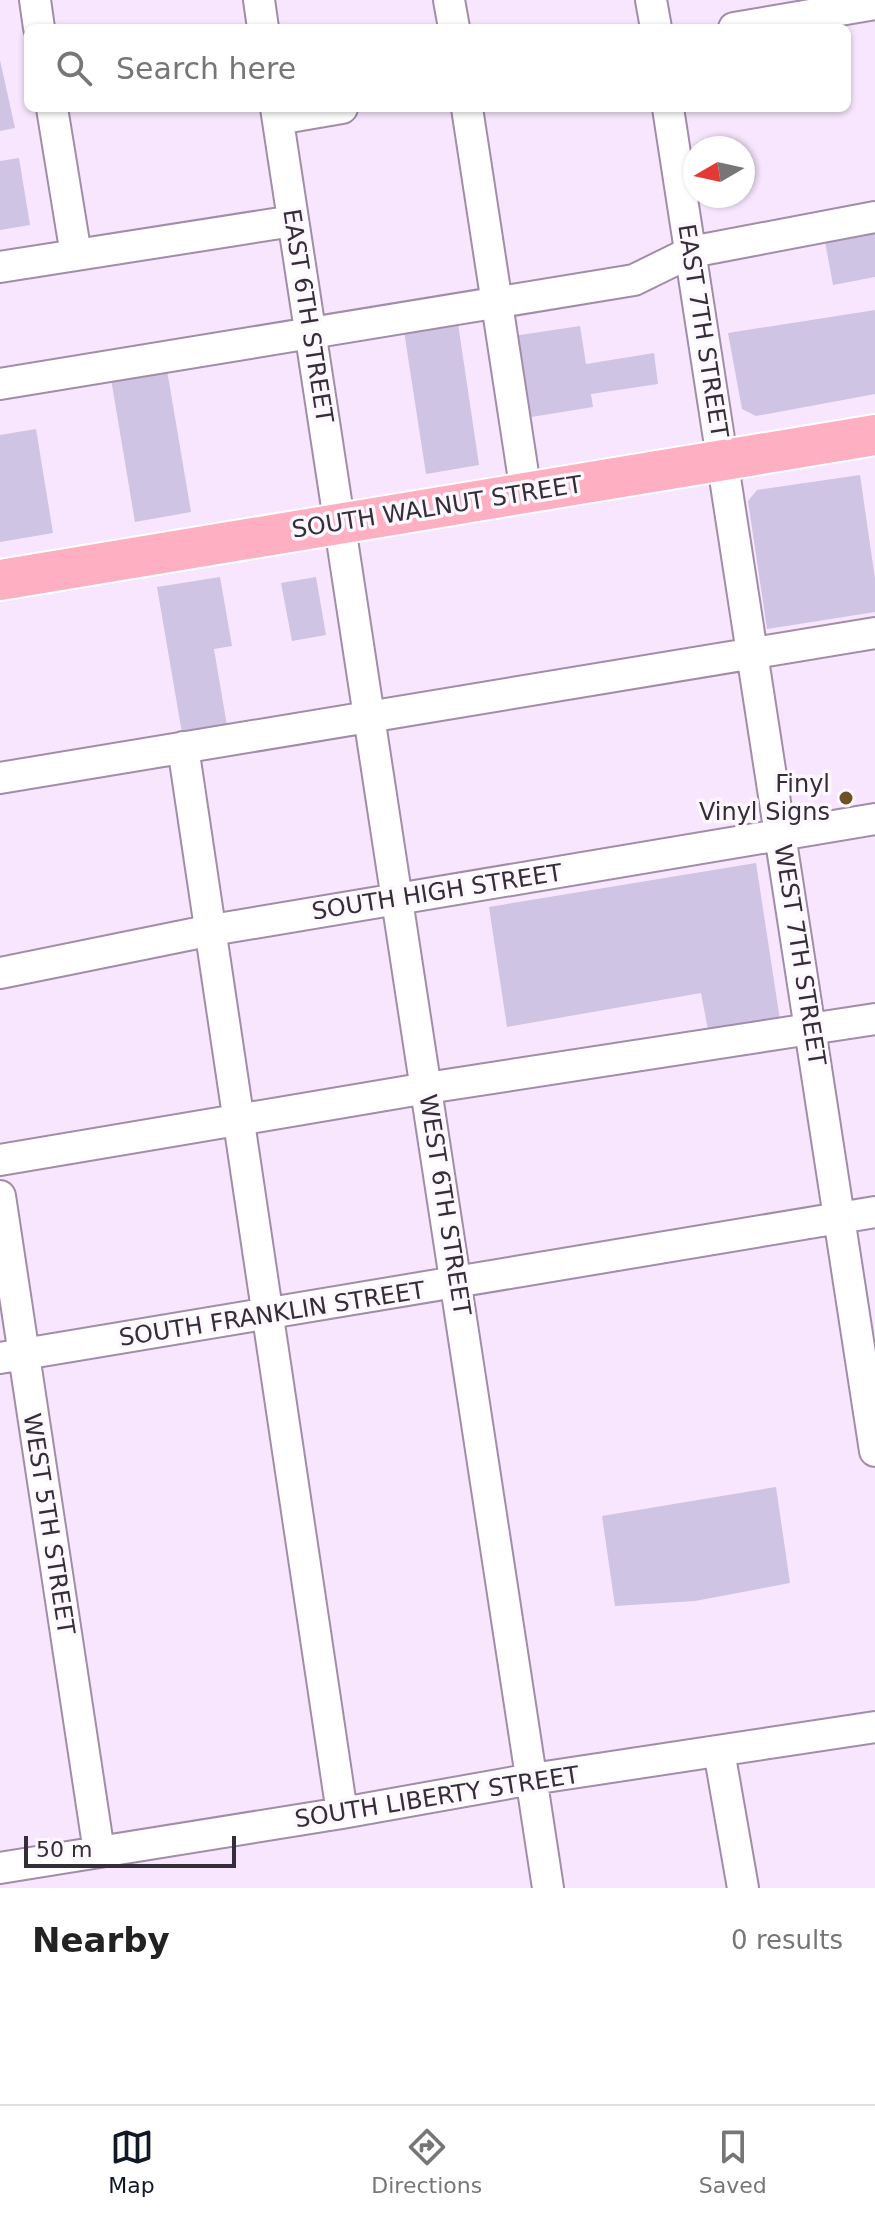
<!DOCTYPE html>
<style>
body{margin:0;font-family:"DejaVu Sans",sans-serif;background:#f2f2f2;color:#222}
.compass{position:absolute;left:683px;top:136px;width:72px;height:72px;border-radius:50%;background:#fff;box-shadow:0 2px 6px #0004;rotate:261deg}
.scale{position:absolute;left:24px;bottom:20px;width:212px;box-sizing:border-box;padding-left:8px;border:4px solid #352d38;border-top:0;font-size:22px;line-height:28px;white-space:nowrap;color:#352d38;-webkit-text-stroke:6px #fdf8fe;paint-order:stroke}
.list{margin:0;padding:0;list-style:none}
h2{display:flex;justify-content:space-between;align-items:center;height:104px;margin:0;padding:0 32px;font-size:34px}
h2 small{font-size:26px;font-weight:400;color:#767676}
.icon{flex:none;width:44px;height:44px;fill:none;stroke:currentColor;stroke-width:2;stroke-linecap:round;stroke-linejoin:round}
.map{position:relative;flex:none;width:875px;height:1888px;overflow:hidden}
.search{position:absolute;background:#fff;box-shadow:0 2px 6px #0004;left:24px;right:24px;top:24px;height:88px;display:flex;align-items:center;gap:20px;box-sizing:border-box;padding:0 28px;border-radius:12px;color:#767676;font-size:30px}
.sheet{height:216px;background:#fff}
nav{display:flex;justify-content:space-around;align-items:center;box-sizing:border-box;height:112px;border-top:2px solid #e0e0e0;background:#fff;font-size:22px;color:#767676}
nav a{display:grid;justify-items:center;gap:4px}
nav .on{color:#111827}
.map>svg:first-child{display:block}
</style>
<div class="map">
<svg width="875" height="1888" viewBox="0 0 875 1888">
<rect width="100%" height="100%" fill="#f7e6fd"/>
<path fill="#cfc4e3" d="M0 60 15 128 0 131Z
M19 158 30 225 0 230V161Z
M875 226V277L833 285 824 236Z
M456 310 479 465 426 474 402 318Z
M875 310V394L756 416 742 409 728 333Z
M580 326 586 364 654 353 658 384 591 394 593 407 525 418 513 336Z
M166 364 191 512 135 522 110 373Z
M36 429 53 533 0 542V435Z
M860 475 875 579V612L767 629 748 501 757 490Z
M220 577 232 646 214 649 227 726 182 733 157 587Z
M316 577 326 635 292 641 281 583Z
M756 863 780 1020 709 1035 701 993 507 1027 489 907Z
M776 1487 790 1583 695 1601 615 1606 602 1516Z"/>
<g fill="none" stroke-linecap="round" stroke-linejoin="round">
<defs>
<path id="minor" d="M35 0 39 28
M259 0 263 28
M449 0 454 28
M651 0 656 28
M734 28 875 4
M52 108 76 255
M276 108 548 1888
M467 108 526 493
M668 108 875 1451
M278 119 342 108
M0 267 293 221
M0 384 634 280 691 252 875 217
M183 747 342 1813
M0 778 875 633
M0 973 212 930 875 819
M0 1160 427 1088 875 1019
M0 1196 99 1852
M0 1358 875 1212
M719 1751 743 1888
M0 1868 342 1813 532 1779 875 1727"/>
<path id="major" d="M0 580 875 435"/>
</defs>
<use href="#minor" stroke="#a18da7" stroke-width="34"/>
<use href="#major" stroke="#fff" stroke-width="44"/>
<use href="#minor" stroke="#fff" stroke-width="30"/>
<use href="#major" stroke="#feafc2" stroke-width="40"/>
</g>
<circle fill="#6c5224" stroke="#fdf8fe" stroke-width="3" cx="846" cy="798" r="8"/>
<g text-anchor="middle" stroke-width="7" stroke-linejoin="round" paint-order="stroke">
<g font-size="24" fill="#352d38" stroke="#fdf8fe">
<text transform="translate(308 316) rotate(81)" y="8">EAST 6TH STREET</text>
<text transform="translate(703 331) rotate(81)" y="8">EAST 7TH STREET</text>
<text transform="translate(437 507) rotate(-9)" y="8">SOUTH WALNUT STREET</text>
<text transform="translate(437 892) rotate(-9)" y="8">SOUTH HIGH STREET</text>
<text transform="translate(800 955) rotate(81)" y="8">WEST 7TH STREET</text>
<text transform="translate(445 1205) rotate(81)" y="8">WEST 6TH STREET</text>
<text transform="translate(272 1314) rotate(-9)" y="8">SOUTH FRANKLIN STREET</text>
<text transform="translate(49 1524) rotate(81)" y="8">WEST 5TH STREET</text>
<text transform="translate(437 1797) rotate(-9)" y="8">SOUTH LIBERTY STREET</text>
</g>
<g font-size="24" fill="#352d38" stroke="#fdf8fe" text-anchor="end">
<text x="830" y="792">Finyl<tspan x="830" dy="28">Vinyl Signs</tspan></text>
</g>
</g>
</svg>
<svg class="compass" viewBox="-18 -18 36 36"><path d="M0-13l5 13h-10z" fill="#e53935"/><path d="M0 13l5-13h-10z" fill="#767676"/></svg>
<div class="scale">50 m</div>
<div class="search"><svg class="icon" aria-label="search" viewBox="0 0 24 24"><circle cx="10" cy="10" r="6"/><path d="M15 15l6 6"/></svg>Search here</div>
</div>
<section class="sheet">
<h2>Nearby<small>0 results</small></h2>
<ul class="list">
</ul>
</section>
<nav>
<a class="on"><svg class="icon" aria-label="map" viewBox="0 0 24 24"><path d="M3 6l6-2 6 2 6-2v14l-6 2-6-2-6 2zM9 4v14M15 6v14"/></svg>Map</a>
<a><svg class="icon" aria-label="directions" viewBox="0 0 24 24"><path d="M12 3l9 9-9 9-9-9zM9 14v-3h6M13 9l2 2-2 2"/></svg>Directions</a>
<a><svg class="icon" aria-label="saved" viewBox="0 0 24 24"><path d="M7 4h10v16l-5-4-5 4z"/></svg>Saved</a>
</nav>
